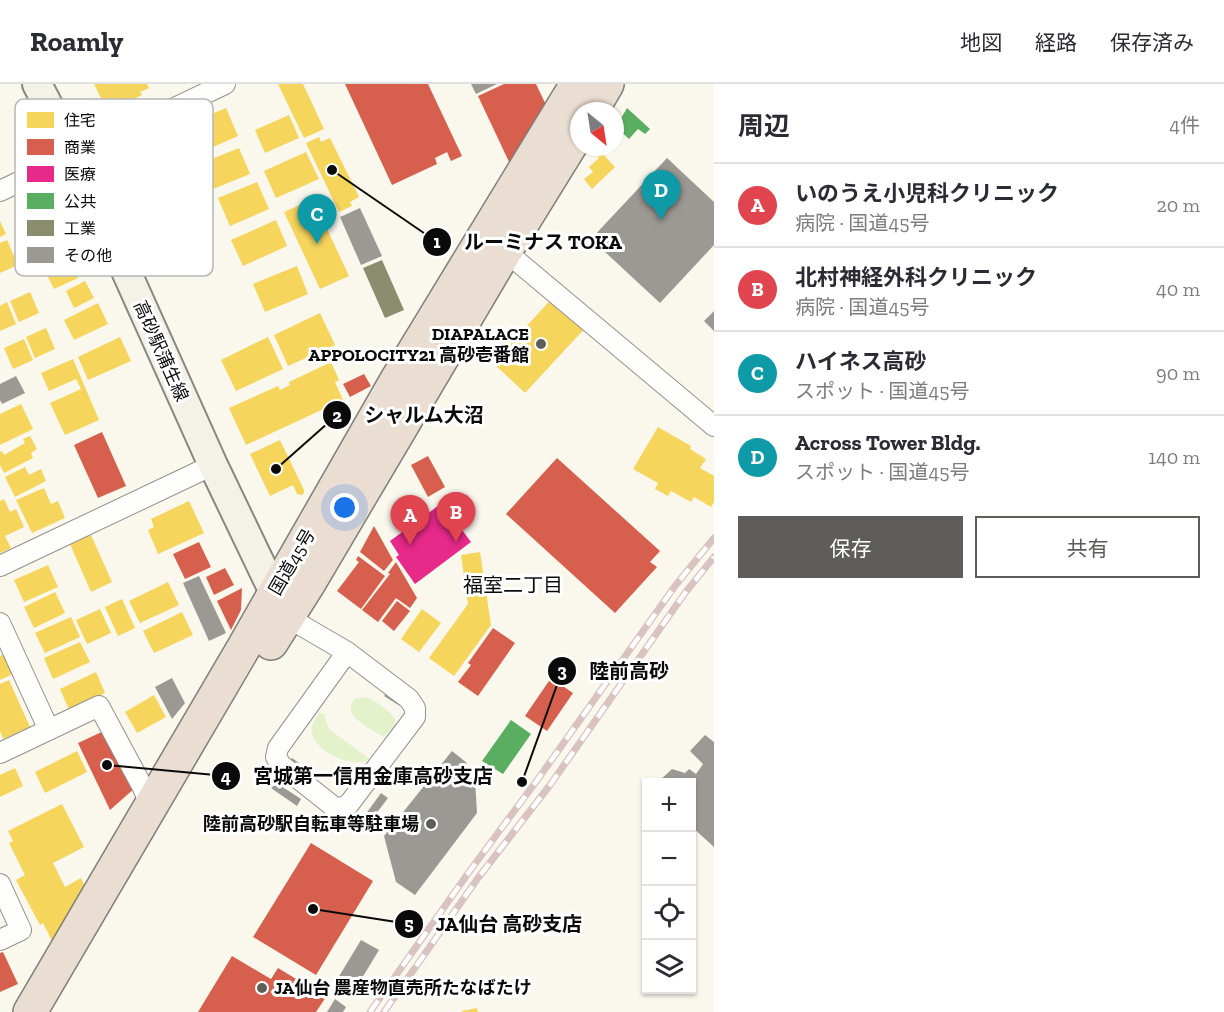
<!DOCTYPE html>
<html lang="ja">
<meta charset="utf-8">
<style>
body{margin:0;font-family:"Zilla Slab","Noto Sans JP",serif;background:#f2f2f3;color:#2b2b33}
.controls{position:absolute;right:18px;bottom:18px;display:grid;overflow:hidden;border-radius:0px;box-shadow:0 2px 4px #0004}
.controls button{width:54px;height:54px;display:grid;place-items:center;padding:0;border:0;border-bottom:2px solid #e1e1e2;background:#fff;color:#2b2b33;font:30px sans-serif}
.compass{position:absolute;left:570px;top:18px;width:54px;height:54px;border-radius:50%;background:#fff;box-shadow:0 2px 4px #0004;rotate:150deg}
.you{position:absolute;left:345px;top:424px;width:21px;height:21px;margin:-15px;border:4px solid #fff;border-radius:50%;background:#1a73e8;box-shadow:0 0 0 9px #1a73e833}
.badge{display:grid;place-items:center;width:39px;height:39px;border-radius:50%;background:#5e5d59;color:#fff;font-size:20px;font-weight:700}
.pin{position:absolute;translate:-50% -50px;filter:drop-shadow(0 2px 3px #0008)}
.pin::after{content:'';position:absolute;top:32px;width:21px;height:18px;background:inherit;clip-path:polygon(0 0,100% 0,50% 100%)}
.list{margin:0;padding:0;list-style:none}
h2{display:flex;justify-content:space-between;align-items:center;height:78px;margin:0;padding:0 24px;font-size:26px}
h2 small{font-size:20px;font-weight:400;color:#7c7c81}
.list li{display:grid;grid-template-columns:39px 1fr auto;gap:18px;align-items:center;box-sizing:border-box;height:84px;padding:0 24px;border-top:2px solid #e1e1e2}
.list b{display:block;font-size:22px;white-space:nowrap}
.list p{margin:0;font-size:20px;white-space:nowrap;color:#7c7c81}
.list em{font-size:20px;font-style:normal;color:#7c7c81}
.actions{display:flex;gap:12px;padding:18px 24px}
.actions a{flex:1;padding:14px 0;border:2px solid #5e5d59;border-radius:0px;text-align:center;font-size:21px;color:#5e5d59}
.actions .main{background:#5e5d59;color:#fff}
.icon{flex:none;width:33px;height:33px;fill:none;stroke:currentColor;stroke-width:2;stroke-linecap:round;stroke-linejoin:round}
.map{position:relative;flex:none;width:714px;height:928px;overflow:hidden}
header{display:flex;align-items:center;gap:36px;box-sizing:border-box;height:84px;padding:0 30px;background:#fff;border-bottom:2px solid #e1e1e2}
header strong{font-size:28px}
nav{display:flex;gap:33px;margin-inline-start:auto;font-size:21px}
main{display:flex}
aside{flex:1;background:#fff}
.map>svg:first-child{display:block}
</style>
<header>
<strong>Roamly</strong>
<nav><a>地図</a><a>経路</a><a>保存済み</a></nav>
</header>
<main>
<div class="map">
<svg width="714" height="928" viewBox="0 0 714 928">
<rect width="100%" height="100%" fill="#faf7ed"/>
<path fill="#e3f2ca" d="M363 613C370 614 375 617 380 621 397 633 403 640 383 652 375 649 353 635 351 627 350 623 352 620 353 616L357 614Z
M319 629H324L326 637 330 646 370 675C352 686 308 666 312 642 313 637 317 633 319 629Z"/>
<path fill="#f6d55c" d="M94 0H147L149 4 140 8 142 11 108 28Z
M278 0H303L324 45 304 54Z
M226 24 238 52 197 70 185 41Z
M289 31 299 54 265 69 255 46Z
M319 53 321 58 330 54 359 113 350 118 352 122 339 128 306 59Z
M239 64 250 90 213 105 202 79Z
M306 68 319 95 276 114 264 87Z
M601 68 615 83 592 105 584 95 593 88 589 83 599 74 597 71Z
M257 98 269 125 230 142 218 114Z
M313 115 349 192 320 205 284 128Z
M276 136 287 162 243 182 231 156Z
M0 137 6 150 0 153Z
M7 156 18 181 0 189V159Z
M68 172 78 194 54 205 43 183Z
M297 182 308 210 265 228 253 200Z
M85 197 94 214 74 224 66 207Z
M30 208 39 229 19 238 10 217Z
M556 210 588 241 525 309 493 279Z
M7 218 16 240 0 247V222Z
M98 219 108 240 74 256 64 236Z
M320 229 335 261 288 282 274 251Z
M46 244 55 265 35 274 26 253Z
M120 253 131 277 88 296 78 273Z
M268 253 283 285 236 307 221 276Z
M24 255 33 276 13 285 4 264Z
M73 275 99 336 65 351 50 319 81 305 76 295 49 307 41 289Z
M331 278 339 296 335 298 343 316 246 361 229 324 278 302 280 306 290 301 289 298Z
M21 320 33 345 0 361V330Z
M658 343 691 362 690 365 706 375 700 384 714 392V418L711 423 694 413 691 418 671 407 668 412 655 405 658 399 633 385Z
M30 352 37 365 31 369 33 374 4 389 0 381V368L2 367 4 371 25 359 23 355Z
M280 356 304 406V409L302 411 297 410 293 401 270 412 250 370Z
M25 383 29 391 41 385 46 397 15 413 5 393Z
M44 404 51 420 58 417 65 434 32 449 16 416Z
M4 415 10 428 16 425 24 443 5 452 11 464 0 469V417Z
M189 417 204 449 158 470 148 446 154 443 151 435Z
M91 451 112 498 91 508 70 460Z
M480 468 491 541 454 592 429 574 468 520 461 471Z
M48 481 58 503 24 518 14 496Z
M168 498 179 521 140 539 129 517Z
M55 508 65 529 34 544 24 523Z
M122 515 135 544 118 552 105 523Z
M100 525 111 549 87 560 76 536Z
M422 525 441 539 419 568 401 555Z
M182 528 193 551 154 569 143 547Z
M71 533 80 553 45 569 35 549Z
M80 558 90 578 53 595 44 574Z
M6 569 15 589 0 596V572Z
M96 588 105 609 86 618 71 630 60 605Z
M9 596 30 643 3 655 0 647V600Z
M154 611 166 633 137 649 125 628Z
M77 667 87 688 45 709 35 688Z
M15 684 23 702 0 713V691Z
M62 720 84 763 53 779 65 803 81 794 85 803 53 859 43 839 40 841 16 796 25 791 9 759 13 757 8 747Z
M477 924 478 928H462V927Z"/>
<path fill="#d6604d" d="M345 0H428L462 72 451 77 447 68 435 74 437 80 392 101Z
M504 0H536L546 21 510 80 478 12Z
M364 290 371 302 350 313 343 300Z
M102 348 126 402 98 414 74 361Z
M428 372 445 403 428 413 411 381Z
M557 374 660 467 650 478 657 483 615 529 506 430Z
M374 442 393 476 384 487 360 468Z
M199 458 211 483 185 495 173 470Z
M358 472 385 492 361 525 337 507 359 478 356 476Z
M396 478 417 514 410 524 396 514 378 538 362 526 390 490 388 489Z
M225 484 234 501 214 511 206 493Z
M242 504 241 526 231 546 217 517Z
M397 517 410 527 394 547 382 537Z
M493 544 515 559 478 612 458 598 471 581 468 579Z
M551 594 573 609 547 647 525 632Z
M108 645 136 703 110 726 78 659Z
M311 759 373 797 316 891 253 853Z
M3 868 18 900 0 908V869Z
M232 872 271 895 278 884 326 913 316 928H198Z"/>
<path fill="#e7298a" d="M442 419 471 458 415 500 396 473 399 471 390 457Z"/>
<path fill="#5aae61" d="M627 24 650 45 645 50 638 45 629 55 616 43Z
M511 636 531 650 503 690 482 677Z"/>
<path fill="#8c8c6e" d="M382 176 404 226 385 234 363 184Z"/>
<path fill="#9c9994" d="M471 0H497L476 10Z
M667 74 714 118V161L660 219 591 155Z
M360 124 382 172 361 181 340 133Z
M714 227V247L704 237Z
M16 292 25 309 2 320 0 316V300Z
M199 492 226 549 209 557 183 499Z
M172 594 185 619 172 635 155 603Z
M388 607 403 617 400 622 384 612Z
M705 651 714 658V763L692 743V698H658L672 685 685 689 689 685 696 690 703 680 690 667Z
M452 667 467 679 464 689 475 696 477 729 415 811 396 798 384 752Z
M292 674 317 692 313 698 287 680Z
M275 698 301 715 297 722 271 704Z
M381 709 388 714 372 735 365 731Z
M361 856 379 866 356 904 338 894Z
M335 915 346 923 343 928H327Z"/>
<g fill="none" stroke-linecap="round" stroke-linejoin="round">
<defs>
<path id="street" d="M0 107 225 0
M505 167 714 342
M0 482 213 381
M287 533 347 568 409 615 415 624V633L349 720 342 724 334 723 281 681 276 673 278 664 347 568
M0 539 49 646
M0 669 99 622 142 702 151 722
M0 800 21 846 0 856"/>
<path id="secondary" d="M37 0 74 71 213 381 282 525"/>
<path id="highway" d="M591 27 607 0
M271 559 307 502 505 167 579 47
M30 928 244 563 398 294 577 0"/>
</defs>
<use href="#street" stroke="#92918c" stroke-width="22"/>
<use href="#secondary" stroke="#898783" stroke-width="32"/>
<use href="#highway" stroke="#7f7e7a" stroke-width="36"/>
<use href="#street" stroke="#fefefc" stroke-width="20"/>
<use href="#secondary" stroke="#f4f2e7" stroke-width="28"/>
<use href="#highway" stroke="#eaddd2" stroke-width="33"/>
<defs>
<path id="rail" d="M370 928 469 788 538 695 675 502 714 454
M384 928 478 794 550 701 685 509 714 473"/>
</defs>
<use href="#rail" stroke="#d8c2c2" stroke-width="7"/>
<use href="#rail" stroke="#fff" stroke-width="4.5" stroke-dasharray="14" stroke-linecap="butt"/>
</g>
<g fill="#5e5d59" stroke="#fff" stroke-width="2">
<circle cx="541" cy="260" r="6"/>
<circle cx="431" cy="740" r="6"/>
<circle cx="262" cy="904" r="6"/>
</g>
<g text-anchor="middle" stroke-width="6" stroke-linejoin="round" paint-order="stroke">
<g font-size="18" font-weight="bold" fill="#0a0a0a" stroke="#fff" text-anchor="end">
<text x="529" y="256">DIAPALACE<tspan x="529" dy="21">APPOLOCITY21 高砂壱番館</tspan></text>
<text x="419" y="746">陸前高砂駅自転車等駐車場</text>
<text x="274" y="910" text-anchor="start">JA仙台 農産物直売所たなばたけ</text>
</g>
<g font-size="18" fill="#0a0a0a" stroke="#fff">
<text transform="translate(161 267) rotate(66)" y="6">高砂駅蒲生線</text>
<text transform="translate(292 478) rotate(-60)" y="6">国道45号</text>
</g>
<g font-size="20" fill="#0a0a0a" stroke="#fff">
<text x="513" y="508">福室二丁目</text>
</g>
</g>
<rect x="15" y="15" width="198" height="177" rx="9" fill="#fff" stroke="#b6b6b6" stroke-width="1.5"/>
<rect x="27" y="28" width="27" height="16" fill="#f6d55c"/>
<rect x="27" y="55" width="27" height="16" fill="#d6604d"/>
<rect x="27" y="82" width="27" height="16" fill="#e7298a"/>
<rect x="27" y="109" width="27" height="16" fill="#5aae61"/>
<rect x="27" y="136" width="27" height="16" fill="#8c8c6e"/>
<rect x="27" y="163" width="27" height="16" fill="#9c9994"/>
<g font-size="16" fill="#0a0a0a">
<text x="64" y="42">住宅</text>
<text x="64" y="69">商業</text>
<text x="64" y="96">医療</text>
<text x="64" y="123">公共</text>
<text x="64" y="150">工業</text>
<text x="64" y="177">その他</text>
</g>
<path fill="none" stroke="#0a0a0a" stroke-width="2" d="M332 86L437 158M276 385L337 331M522 698L562 587M107 681L226 692M313 825L409 840"/>
<g fill="#0a0a0a" stroke="#fff" stroke-width="2">
<circle cx="332" cy="86" r="6"/>
<circle cx="276" cy="385" r="6"/>
<circle cx="522" cy="698" r="6"/>
<circle cx="107" cy="681" r="6"/>
<circle cx="313" cy="825" r="6"/>
<circle cx="437" cy="158" r="15"/>
<circle cx="337" cy="331" r="15"/>
<circle cx="562" cy="587" r="15"/>
<circle cx="226" cy="692" r="15"/>
<circle cx="409" cy="840" r="15"/>
</g>
<g font-size="18" text-anchor="middle" font-weight="bold" fill="#fff">
<text x="437" y="164">1</text>
<text x="337" y="338">2</text>
<text x="562" y="593">3</text>
<text x="226" y="699">4</text>
<text x="409" y="846">5</text>
</g>
<g font-size="20" text-anchor="middle" font-weight="bold" fill="#0a0a0a" stroke="#fff" stroke-width="6" stroke-linejoin="round" paint-order="stroke">
<text x="543" y="165">ルーミナス TOKA</text>
<text x="424" y="338">シャルム大沼</text>
<text x="629" y="594">陸前高砂</text>
<text x="373" y="699">宮城第一信用金庫高砂支店</text>
<text x="509" y="847">JA仙台 高砂支店</text>
</g>
</svg>
<div class="controls">
<button>+</button>
<button>−</button>
<button><svg class="icon" aria-label="locate" viewBox="0 0 24 24"><circle cx="12" cy="12" r="6"/><path d="M12 2v4M12 18v4M2 12h4M18 12h4"/></svg></button>
<button><svg class="icon" aria-label="layers" viewBox="0 0 24 24"><path d="M12 4l9 5-9 5-9-5zM3 14l9 5 9-5"/></svg></button>
</div>
<svg class="compass" viewBox="-18 -18 36 36"><path d="M0-13l5 13h-10z" fill="#e53935"/><path d="M0 13l5-13h-10z" fill="#7c7c81"/></svg>
<div class="you"></div>
<div class="pin badge" style="left:410px;top:461px;background:#e0444e">A</div>
<div class="pin badge" style="left:456px;top:458px;background:#e0444e">B</div>
<div class="pin badge" style="left:317px;top:160px;background:#0f9aa8">C</div>
<div class="pin badge" style="left:661px;top:136px;background:#0f9aa8">D</div>
</div>
<aside>
<h2>周辺<small>4件</small></h2>
<ul class="list">
<li><span class="badge" style="background:#e0444e">A</span><div><b>いのうえ小児科クリニック</b><p>病院 · 国道45号</p></div><em>20 m</em></li>
<li><span class="badge" style="background:#e0444e">B</span><div><b>北村神経外科クリニック</b><p>病院 · 国道45号</p></div><em>40 m</em></li>
<li><span class="badge" style="background:#0f9aa8">C</span><div><b>ハイネス高砂</b><p>スポット · 国道45号</p></div><em>90 m</em></li>
<li><span class="badge" style="background:#0f9aa8">D</span><div><b>Across Tower Bldg.</b><p>スポット · 国道45号</p></div><em>140 m</em></li>
</ul>
<div class="actions"><a class="main">保存</a><a>共有</a></div>
</aside>
</main>
